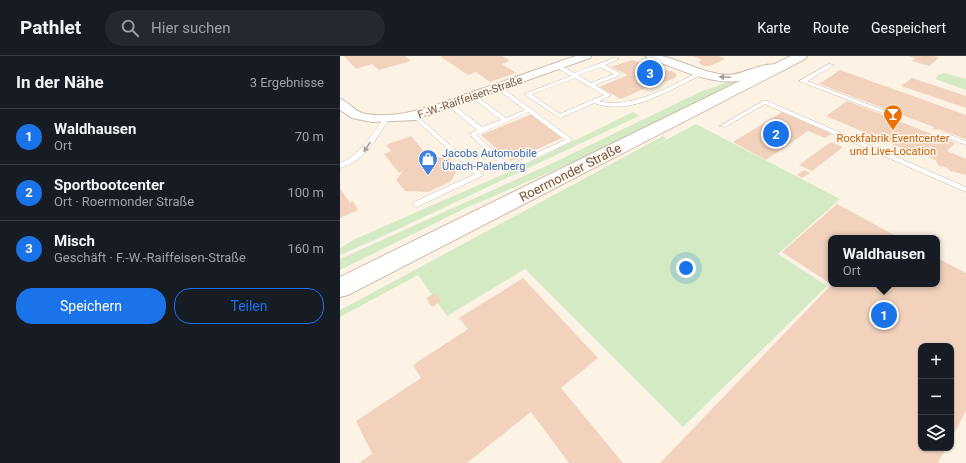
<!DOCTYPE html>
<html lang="de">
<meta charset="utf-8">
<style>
body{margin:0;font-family:Roboto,sans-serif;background:#242831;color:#f1f3f6}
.controls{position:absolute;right:12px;bottom:12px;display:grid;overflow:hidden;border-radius:8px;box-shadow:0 1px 3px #0004}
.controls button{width:36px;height:36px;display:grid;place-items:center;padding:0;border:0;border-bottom:1px solid #363941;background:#171b24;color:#f1f3f6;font:20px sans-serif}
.you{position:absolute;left:346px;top:212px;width:14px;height:14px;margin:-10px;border:3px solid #fff;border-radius:50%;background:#1a73e8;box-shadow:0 0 0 6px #1a73e833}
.badge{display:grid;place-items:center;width:26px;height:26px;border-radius:50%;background:#1a73e8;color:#fff;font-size:13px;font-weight:700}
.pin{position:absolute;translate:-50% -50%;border:2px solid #fff;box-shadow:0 1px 4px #0006}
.popup{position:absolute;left:488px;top:179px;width:112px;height:52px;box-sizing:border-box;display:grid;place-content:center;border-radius:8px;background:#171b24;filter:drop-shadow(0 1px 3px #0005);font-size:13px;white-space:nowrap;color:#9ea1a6}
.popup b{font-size:15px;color:#f1f3f6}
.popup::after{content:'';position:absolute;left:50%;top:100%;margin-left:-8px;border:8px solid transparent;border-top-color:#171b24}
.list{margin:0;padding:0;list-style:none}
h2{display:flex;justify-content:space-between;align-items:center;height:52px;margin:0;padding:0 16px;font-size:17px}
h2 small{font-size:13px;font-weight:400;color:#9ea1a6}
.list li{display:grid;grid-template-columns:26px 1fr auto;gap:12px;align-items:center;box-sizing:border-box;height:56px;padding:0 16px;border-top:1px solid #363941}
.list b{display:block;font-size:15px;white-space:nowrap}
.list p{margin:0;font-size:13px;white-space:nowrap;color:#9ea1a6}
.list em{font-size:13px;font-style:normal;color:#9ea1a6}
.actions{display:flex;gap:8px;padding:12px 16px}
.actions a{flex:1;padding:9px 0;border:1px solid #1a73e8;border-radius:16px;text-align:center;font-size:14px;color:#1a73e8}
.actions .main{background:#1a73e8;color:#fff}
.icon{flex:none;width:22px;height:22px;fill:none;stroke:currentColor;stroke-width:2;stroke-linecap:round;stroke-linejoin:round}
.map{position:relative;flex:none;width:626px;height:407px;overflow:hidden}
header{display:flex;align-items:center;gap:24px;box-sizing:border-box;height:56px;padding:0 20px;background:#171b24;border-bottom:1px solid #363941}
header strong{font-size:19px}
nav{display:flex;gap:22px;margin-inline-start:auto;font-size:14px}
.search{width:280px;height:36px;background:#242831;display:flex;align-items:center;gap:10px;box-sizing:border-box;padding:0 14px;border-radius:22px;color:#9ea1a6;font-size:15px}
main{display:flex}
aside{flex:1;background:#171b24}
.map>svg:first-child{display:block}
</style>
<header>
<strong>Pathlet</strong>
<div class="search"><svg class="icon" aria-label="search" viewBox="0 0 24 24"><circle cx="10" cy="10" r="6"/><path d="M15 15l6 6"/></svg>Hier suchen</div>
<nav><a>Karte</a><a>Route</a><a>Gespeichert</a></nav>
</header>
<main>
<aside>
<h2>In der Nähe<small>3 Ergebnisse</small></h2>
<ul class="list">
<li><span class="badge">1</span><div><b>Waldhausen</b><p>Ort</p></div><em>70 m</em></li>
<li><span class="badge">2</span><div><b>Sportbootcenter</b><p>Ort · Roermonder Straße</p></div><em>100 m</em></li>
<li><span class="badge">3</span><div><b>Misch</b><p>Geschäft · F.-W.-Raiffeisen-Straße</p></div><em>160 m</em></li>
</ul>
<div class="actions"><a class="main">Speichern</a><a>Teilen</a></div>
</aside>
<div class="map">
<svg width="626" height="407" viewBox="0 0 626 407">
<rect width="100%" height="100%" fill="#fcf3e5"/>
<path fill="#d3eac4" d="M604 17 626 23V34L595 23 598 19Z
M399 24 284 83 231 107 126 152 0 214V203L215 106 362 35C374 32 386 25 399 24Z
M293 56 299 60 52 176 0 199V192L13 184 191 106Z
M356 68 500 143 438 198 487 230 343 371 185 213 107 260 78 219 0 261V254L36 235 323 80 326 83 305 95Z"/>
<path fill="#f2d2bd" d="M4 0H65L71 5 39 14 32 8 16 13Z
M102 0H162L170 5 162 8 176 17 150 26 136 16 128 19 101 1Z
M353 0H379L385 3 370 10H364L360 8 359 5 362 4Z
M569 0H594L599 2 589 10 572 5 575 2Z
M292 4 308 9H313V11L322 14 331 15 334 16 337 20 333 23 321 27 323 28 314 32 310 30 281 43 259 31 288 19 271 11Z
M500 14 626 59V83L598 73 596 74 592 73 594 71 479 28Z
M572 22 626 40V52L561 30Z
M507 45 615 87 607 95 626 103V119L610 115 606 111 599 110 596 106 597 105 581 97 578 99 486 60Z
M442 56 492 78 485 82 468 75 426 104 393 86Z
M192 58 224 81 171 105 141 79Z
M71 80 91 104 95 102H109L119 112 110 126 88 136 65 135 56 124 63 115 59 117 44 98 51 95 46 89Z
M491 86 503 91 472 115 459 109Z
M464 114 470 117 462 122 457 119Z
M0 132 10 147 13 145 18 154 0 162Z
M497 148 560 182H491V228L442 196Z
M597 202 626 217V355L611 383V290H581V392H606L598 407H320L492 228H597Z
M183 222 258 302 221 332 283 407H229L191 356 127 407H19L32 398 16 365 81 322 73 309 128 273 119 262Z
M95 237 101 245 92 251 86 242Z"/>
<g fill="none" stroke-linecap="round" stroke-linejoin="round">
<defs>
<path id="service" d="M274 2 279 3 265 9 280 17V19L255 29 271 39 259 45C287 54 335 30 359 15L364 16 357 21C325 36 290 60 254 47L220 62 184 38 231 20 216 11V9H220L234 17ZM260 11 274 18 251 27 238 19ZM235 22 264 39 220 58 191 38Z
M489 8 494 9 467 25 562 61V63H558L459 25Z
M158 29 232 83V85L172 114H166L129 78 137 74 106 48 111 47 142 71 161 64 131 41V39H135L166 62 185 54 156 32 155 31ZM188 56 225 84 170 109 136 79Z
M423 45H427L626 131V136L425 48 385 71 380 70Z
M75 58 144 119 77 151 74 150 73 148 74 146 135 118 73 61V59Z
M44 62 49 63C36 83 25 105 0 112V107C21 98 31 80 44 62Z
M605 77 626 85V89L603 80V78Z"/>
<path id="minor" d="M236 0H251L250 2 75 64 32 66 12 62 0 54V43C10 46 14 56 26 58 65 64 102 46 138 34 171 23 203 11 236 0Z
M306 0C311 0 316 0 321 0 344 5 364 18 389 19 402 19 432 1 441 12 437 17 430 14 424 16 415 18 407 24 398 25 370 29 334 11 307 2Z"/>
<path id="secondary" d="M451 0H467L465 3 8 239 0 241V221Z"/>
</defs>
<use href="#service" stroke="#cebbac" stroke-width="1"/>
<use href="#minor" stroke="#cebbac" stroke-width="2"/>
<use href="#secondary" stroke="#d3bdac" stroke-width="2"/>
<use href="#service" fill="#fff" fill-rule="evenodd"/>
<use href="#minor" fill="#fff" fill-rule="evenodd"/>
<use href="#secondary" fill="#fff" fill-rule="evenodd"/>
</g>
<defs><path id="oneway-solid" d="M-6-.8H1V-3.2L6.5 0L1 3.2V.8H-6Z"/></defs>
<g fill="#ac9c92">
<use href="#oneway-solid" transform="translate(385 21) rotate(-178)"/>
<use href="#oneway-solid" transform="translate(27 91) rotate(124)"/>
</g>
<defs>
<symbol id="bar-pin" viewBox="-11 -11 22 30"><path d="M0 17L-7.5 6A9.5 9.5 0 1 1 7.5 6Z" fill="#e8710a" stroke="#fff7ec"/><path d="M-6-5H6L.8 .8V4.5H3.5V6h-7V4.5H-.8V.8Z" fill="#fff"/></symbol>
<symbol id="shop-pin" viewBox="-11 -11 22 30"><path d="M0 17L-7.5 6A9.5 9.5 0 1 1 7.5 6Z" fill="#3f7fe0" stroke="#fff7ec"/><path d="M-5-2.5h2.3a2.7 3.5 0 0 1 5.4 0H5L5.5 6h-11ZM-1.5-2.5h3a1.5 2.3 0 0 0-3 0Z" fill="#fff"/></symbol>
</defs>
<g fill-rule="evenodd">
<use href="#bar-pin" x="542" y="47" width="22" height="30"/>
<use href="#shop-pin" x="77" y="92" width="22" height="30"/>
</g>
<g text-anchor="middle" stroke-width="3" stroke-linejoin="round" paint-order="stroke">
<g font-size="11" fill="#755a4a" stroke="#fff7ec">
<text transform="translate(130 41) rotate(-19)" y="4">F.-W.-Raiffeisen-Straße</text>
</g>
<g font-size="11" fill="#c56008" stroke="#fff7ec">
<text x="553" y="86">Rockfabrik Eventcenter<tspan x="553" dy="13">und Live-Location</tspan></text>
</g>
<g font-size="11" fill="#366cbe" stroke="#fff7ec" text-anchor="start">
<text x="102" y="101">Jacobs Automobile<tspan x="102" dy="13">Übach-Palenberg</tspan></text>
</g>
<g font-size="13" fill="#755a4a" stroke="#fff7ec">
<text transform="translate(230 116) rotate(-27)" y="5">Roermonder Straße</text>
</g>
</g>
</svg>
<div class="controls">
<button>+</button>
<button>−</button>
<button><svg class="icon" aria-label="layers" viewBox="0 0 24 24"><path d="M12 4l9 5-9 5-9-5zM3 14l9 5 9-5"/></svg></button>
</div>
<div class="you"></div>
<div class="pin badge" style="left:544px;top:259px">1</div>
<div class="popup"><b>Waldhausen</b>Ort</div>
<div class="pin badge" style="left:436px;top:78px">2</div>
<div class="pin badge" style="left:310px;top:17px">3</div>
</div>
</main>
